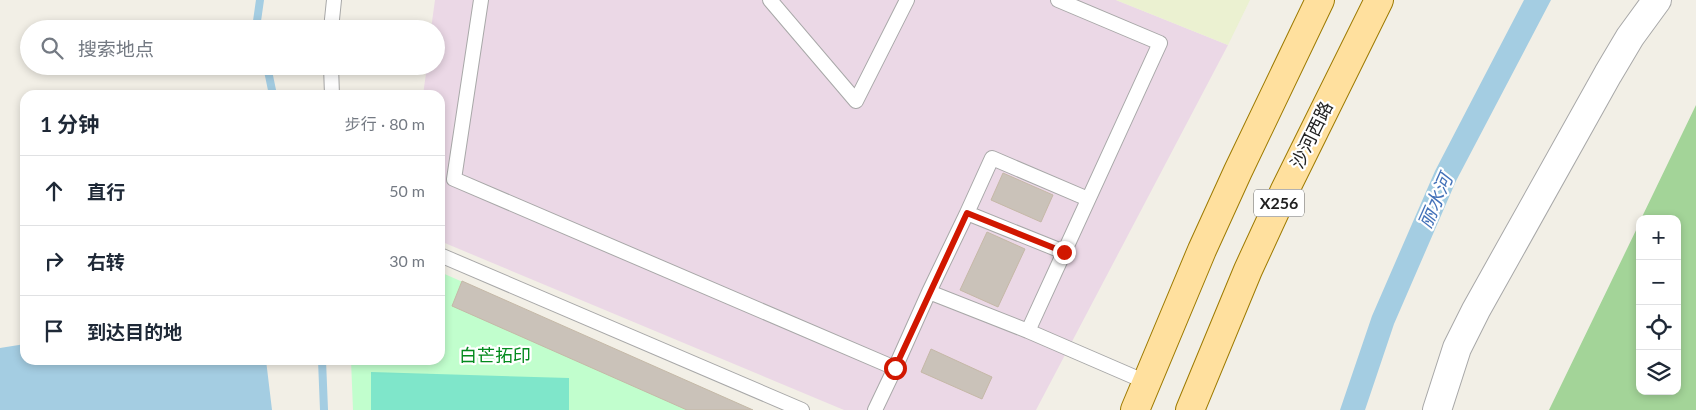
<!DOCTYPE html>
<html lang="zh">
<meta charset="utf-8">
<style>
body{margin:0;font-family:Lato,"Noto Sans SC",sans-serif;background:#f2f2f3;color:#1f2937}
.controls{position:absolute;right:15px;bottom:15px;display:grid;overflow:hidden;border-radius:10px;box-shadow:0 2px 8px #0003}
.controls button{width:45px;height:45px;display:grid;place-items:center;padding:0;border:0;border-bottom:1px solid #e0e1e3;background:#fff;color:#1f2937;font:25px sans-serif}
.stop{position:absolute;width:15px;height:15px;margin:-11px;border:4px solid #d11700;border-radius:50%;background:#fff}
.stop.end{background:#d11700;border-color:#fff;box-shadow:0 1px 5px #0008}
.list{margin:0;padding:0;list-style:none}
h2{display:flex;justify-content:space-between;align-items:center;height:65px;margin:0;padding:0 20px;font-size:21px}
h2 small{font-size:16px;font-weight:400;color:#747a83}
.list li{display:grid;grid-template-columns:32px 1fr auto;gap:15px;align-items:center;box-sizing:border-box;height:70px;padding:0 20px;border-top:1px solid #e0e1e3}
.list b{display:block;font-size:19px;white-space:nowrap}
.list em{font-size:16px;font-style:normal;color:#747a83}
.icon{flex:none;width:28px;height:28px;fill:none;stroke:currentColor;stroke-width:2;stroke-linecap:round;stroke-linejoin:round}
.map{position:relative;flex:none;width:1696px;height:410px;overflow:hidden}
.search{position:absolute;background:#fff;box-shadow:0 2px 8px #0003;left:20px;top:20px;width:425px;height:55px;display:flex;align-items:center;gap:12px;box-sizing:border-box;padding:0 18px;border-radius:28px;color:#747a83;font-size:19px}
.panel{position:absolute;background:#fff;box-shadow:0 2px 8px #0003;left:20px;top:90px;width:425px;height:275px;border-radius:15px}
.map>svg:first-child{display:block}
</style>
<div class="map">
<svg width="1696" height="410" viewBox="0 0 1696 410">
<rect width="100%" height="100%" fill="#f2efe6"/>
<path fill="#ebd8e6" d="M435 0H1116L1228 45 1036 410H844L440 241V95H423L427 66H436V29H431Z"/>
<path fill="#ebf1d1" d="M1116 0H1250L1228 45Z"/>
<path fill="#a3d498" d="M1696 105V410H1549L1640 222V391H1677V219H1641Z"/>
<path fill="#c1fecd" d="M440 272 753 410H353L351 360H440Z"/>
<path fill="#7fe6ca" d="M371 372 569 378V410H371Z"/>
<path fill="#a4cde2" d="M1524 0H1551L1456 181 1394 324 1365 410H1340L1372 316 1435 171Z
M25 344V360H266L272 410H0V348Z"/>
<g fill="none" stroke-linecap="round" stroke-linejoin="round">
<path stroke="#a4cde2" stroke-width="8" d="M259 29 257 21 260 0
M267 66 273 95
M322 360 324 410"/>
</g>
<path fill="#cac2b9" stroke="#c5b8a7" d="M1003 173 1053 195 1041 222 991 200Z
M987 232 1025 249 998 307 960 290Z
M462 281 753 410H687L452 306Z
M931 349 992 377 982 399 921 372Z"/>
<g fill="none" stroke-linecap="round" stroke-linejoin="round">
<defs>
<path id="service" d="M481 0 454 179 895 368 929 292 1028 331 1146 382
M770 0 856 101 907 0
M331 29 334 0
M331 66 332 95
M967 213 992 158 1088 199
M440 255 802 410
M929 292 967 213 1064 252
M1028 331 1160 43 1058 0
M875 410 895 368"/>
<path id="minor" d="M1437 410 1457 348 1476 310 1608 74 1630 37 1657 0"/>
<path id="primary" d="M1135 410 1202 250 1238 171 1320 0
M1190 410 1248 270 1284 192 1379 0"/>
</defs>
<use href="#service" stroke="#a8a8a8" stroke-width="16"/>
<use href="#minor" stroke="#a8a8a8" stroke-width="30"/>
<use href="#primary" stroke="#9d7a00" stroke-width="30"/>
<use href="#service" stroke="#fff" stroke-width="14"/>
<use href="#minor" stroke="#fff" stroke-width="28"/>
<use href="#primary" stroke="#ffe09e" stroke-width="28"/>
</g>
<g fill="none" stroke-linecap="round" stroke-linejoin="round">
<path stroke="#d11700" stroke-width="6" d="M895 368 967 213 1064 252"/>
</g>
<g text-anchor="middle" stroke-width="4.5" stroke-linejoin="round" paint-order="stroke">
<rect fill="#fff" stroke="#646464" stroke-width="1" x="1254" y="189.5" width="50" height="27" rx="4"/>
<g font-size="16" font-weight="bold" fill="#212121">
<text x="1279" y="209">X256</text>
</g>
<g font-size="18" fill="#212121" stroke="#fff">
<text transform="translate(1312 135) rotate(-64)" y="6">沙河西路</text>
</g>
<g font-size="18" fill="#038a1d" stroke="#fff">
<text x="495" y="362">白芒拓印</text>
</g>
<g font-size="19" font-style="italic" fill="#4472b9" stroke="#fff">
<text transform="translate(1435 201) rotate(-66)" y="7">丽水河</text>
</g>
</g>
</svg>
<div class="controls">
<button>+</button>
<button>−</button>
<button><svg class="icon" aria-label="locate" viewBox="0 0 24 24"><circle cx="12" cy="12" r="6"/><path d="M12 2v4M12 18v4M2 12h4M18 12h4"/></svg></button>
<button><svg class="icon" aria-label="layers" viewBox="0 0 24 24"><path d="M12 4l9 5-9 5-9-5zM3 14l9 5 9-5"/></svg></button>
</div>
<div class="stop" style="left:895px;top:368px"></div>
<div class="stop end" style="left:1064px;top:252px"></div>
<div class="search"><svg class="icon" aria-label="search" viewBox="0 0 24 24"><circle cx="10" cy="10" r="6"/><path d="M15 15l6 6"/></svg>搜索地点</div>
<section class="panel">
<h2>1 分钟<small>步行 · 80 m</small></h2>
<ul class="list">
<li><svg class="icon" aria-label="ahead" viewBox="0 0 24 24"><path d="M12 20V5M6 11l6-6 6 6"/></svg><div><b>直行</b></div><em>50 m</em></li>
<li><svg class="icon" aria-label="right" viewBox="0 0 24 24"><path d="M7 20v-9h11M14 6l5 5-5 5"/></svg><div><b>右转</b></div><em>30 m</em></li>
<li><svg class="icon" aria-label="arrive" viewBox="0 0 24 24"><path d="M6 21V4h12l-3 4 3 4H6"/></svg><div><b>到达目的地</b></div></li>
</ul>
</section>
</div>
